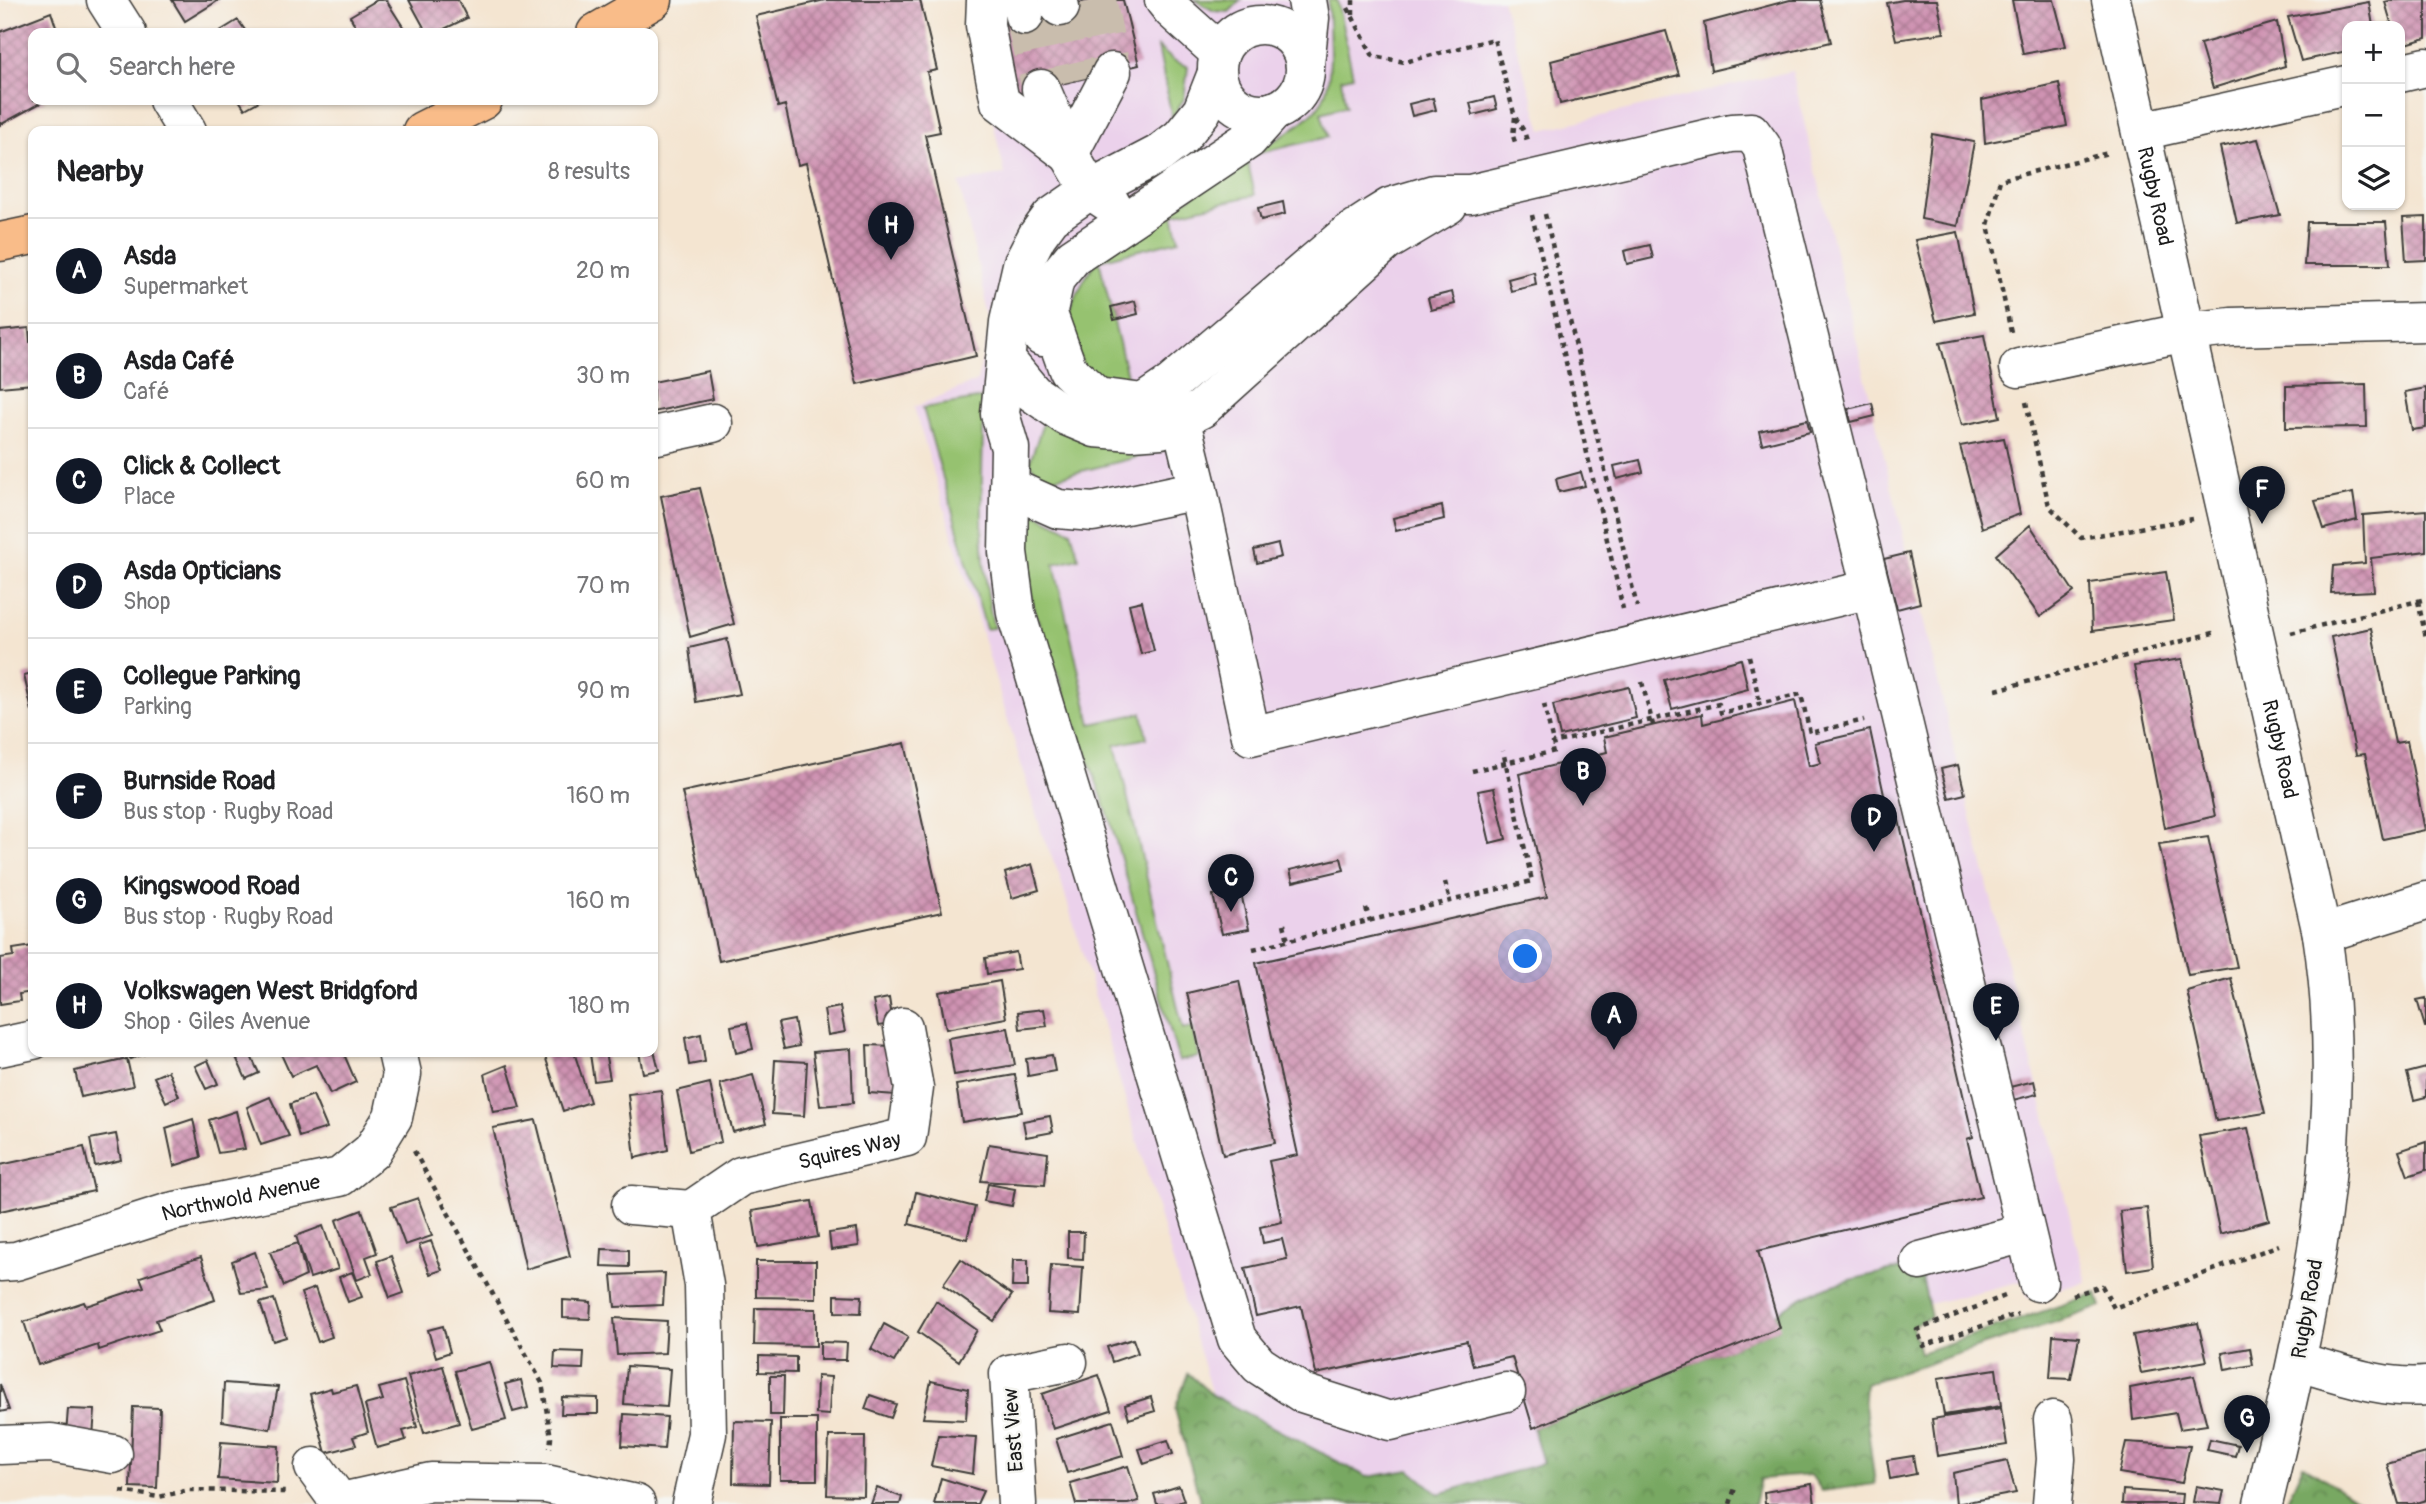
<!DOCTYPE html>
<meta charset="utf-8">
<style>
body{margin:0;font-family:Pangolin,sans-serif;background:#f2f2f2;color:#202124}
.controls{position:absolute;right:21px;top:21px;display:grid;overflow:hidden;border-radius:14px;box-shadow:0 2px 5px #0004}
.controls button{width:63px;height:63px;display:grid;place-items:center;padding:0;border:0;border-bottom:2px solid #e0e0e0;background:#fff;color:#202124;font:35px sans-serif}
.you{position:absolute;left:1526px;top:957px;width:24px;height:24px;margin:-18px;border:5px solid #fff;border-radius:50%;background:#1a73e8;box-shadow:0 0 0 10px #1a73e833}
.badge{display:grid;place-items:center;width:46px;height:46px;border-radius:50%;background:#111827;color:#fff;font-size:23px;font-weight:700}
.pin{position:absolute;translate:-50% -58px;filter:drop-shadow(0 2px 4px #0008)}
.pin::after{content:'';position:absolute;top:37px;width:24px;height:21px;background:inherit;clip-path:polygon(0 0,100% 0,50% 100%)}
.list{margin:0;padding:0;list-style:none}
h2{display:flex;justify-content:space-between;align-items:center;height:91px;margin:0;padding:0 28px;font-size:30px}
h2 small{font-size:23px;font-weight:400;color:#757577}
.list li{display:grid;grid-template-columns:46px 1fr auto;gap:21px;align-items:center;box-sizing:border-box;height:105px;padding:0 28px;border-top:2px solid #e0e0e0}
.list b{display:block;font-size:26px;white-space:nowrap}
.list p{margin:0;font-size:23px;white-space:nowrap;color:#757577}
.list em{font-size:23px;font-style:normal;color:#757577}
.icon{flex:none;width:38px;height:38px;fill:none;stroke:currentColor;stroke-width:2;stroke-linecap:round;stroke-linejoin:round}
.map{position:relative;flex:none;width:2426px;height:1504px;overflow:hidden}
.search{position:absolute;background:#fff;box-shadow:0 2px 5px #0004;left:28px;top:28px;width:630px;height:77px;display:flex;align-items:center;gap:18px;box-sizing:border-box;padding:0 24px;border-radius:14px;color:#757577;font-size:26px}
.panel{position:absolute;background:#fff;box-shadow:0 2px 5px #0004;left:28px;top:126px;width:630px;height:931px;border-radius:14px}
.map>svg:first-child{display:block}
</style>
<div class="map">
<svg width="2426" height="1504" viewBox="0 0 2426 1504">
<defs>
<pattern id="forest-crowns" width="20" height="18" patternUnits="userSpaceOnUse" patternTransform="scale(1.75)"><rect width="20" height="18" fill="#78a862"/><path d="M2 6a3 3 0 1 1 6 0M12 15a3 3 0 1 1 6 0" fill="none" stroke="#628850"/></pattern>
<pattern id="building-cross-hatch" width="8" height="8" patternUnits="userSpaceOnUse" patternTransform="scale(1.75)"><rect width="8" height="8" fill="#cf93b2"/><path d="M0 0l8 8M0 8l8-8" fill="none" stroke="#a77790"/></pattern>
</defs>
<rect width="100%" height="100%" fill="#f6f6f2"/>
<filter id="ink" filterUnits="userSpaceOnUse"><feTurbulence type="fractalNoise" baseFrequency=".0143" numOctaves="2"/><feDisplacementMap in="SourceGraphic" scale="14" xChannelSelector="R" yChannelSelector="G"/><feConvolveMatrix kernelMatrix="1 2 1 2 8 2 1 2 1" color-interpolation-filters="sRGB"/></filter>
<filter id="wash" filterUnits="userSpaceOnUse"><feTurbulence type="fractalNoise" baseFrequency=".00686" numOctaves="4" result="noise"/><feDisplacementMap in="SourceGraphic" scale="28" xChannelSelector="R" yChannelSelector="G"/><feGaussianBlur stdDeviation="1.57" result="paint"/><feColorMatrix in="noise" values="0 0 0 0 0 0 0 0 0 0 0 0 0 0 0 0 0 1.4 0 .05"/><feComposite in="paint" operator="in"/></filter>
<g filter="url(#wash)">
<rect width="100%" height="100%" fill="#f4e5d1"/>
<path fill="#ebd1eb" d="M965 0H1502L1542 130 1792 71 1958 765 2086 1282 2027 1298 2022 1281 1929 1304 1919 1266 1780 1328 1533 1428 1543 1463 1439 1494 1410 1470 1367 1477 1212 1395 1059 874 1043 837 914 407 977 381 991 322 959 183 1005 174Z"/>
<path fill="#96c270" stroke="#596f46" stroke-width="2" d="M1195 0H1241L1229 12 1214 11Z
M1328 0H1337L1353 76 1341 79 1346 106 1321 113 1328 137 1255 154C1275 140 1300 127 1317 108 1337 86 1328 28 1328 0Z
M1158 47 1173 60 1188 67 1184 99 1172 118Z
M1247 159 1255 195 1173 214 1179 240 1099 260 1129 384 1154 378 1151 388C1133 394 1109 393 1094 380 1086 373 1082 362 1077 352 1074 346 1068 340 1068 333 1067 313 1084 273 1099 260Z
M984 398C982 474 977 553 994 628L986 629 923 408Z
M1043 423 1154 443 1166 450 1042 481 1030 462Z
M1029 510 1071 531 1079 558 1054 564 1091 724 1142 713 1147 738 1115 745 1183 1029 1192 1027 1199 1057 1179 1061 1109 817 1032 603 1029 564Z"/>
<path fill="url(#forest-crowns)" stroke="#4a623f" stroke-width="2" d="M1919 1265 1931 1317 1912 1326 1920 1353 2097 1293 2101 1307 1865 1384 1864 1398 1875 1484 1822 1491 1811 1475 1760 1479 1754 1504H1201L1175 1409 1188 1373 1212 1395 1367 1477 1410 1470 1439 1494 1543 1463 1533 1428 1779 1328 1776 1315C1811 1284 1875 1274 1919 1265Z
M2303 1465 2364 1504H2285Z"/>
<g id="blocks">
<path fill="url(#building-cross-hatch)" d="M172 0H219L185 21Z
M377 0H386L407 33H359L350 16Z
M409 0H458L467 18 436 33H427Z
M825 0H920L937 70 927 72 940 132 925 135 976 356 857 384 806 163 798 165 785 105 778 107 756 16Z
M1090 0H1123L1139 65 1016 95 998 23Z
M1790 0H1820L1831 42 1711 71 1704 23Z
M1903 0H1937L1944 33 1896 40 1887 3Z
M2012 0H2054L2066 46 2023 54Z
M2393 0H2426V38L2400 46V26H2392L2385 2Z
M2369 2 2373 26H2347V51L2301 61 2288 17Z
M51 12 58 33H33V100H46L0 125V32Z
M238 20 247 33H217Z
M2277 22 2285 66 2213 88 2200 44Z
M1666 31 1679 75 1560 104 1551 61Z
M2059 83 2067 126 1985 143 1982 100Z
M1494 97 1497 109 1473 115 1470 103Z
M1433 98 1436 110 1412 116 1409 104Z
M239 100H261L245 109Z
M1932 134 1974 142 1958 226 1921 219Z
M2258 139 2280 215 2237 223 2220 147Z
M1283 202 1285 214 1261 220 1258 208Z
M2426 217V260L2406 261 2403 218Z
M2307 222H2386L2390 265H2304Z
M1958 232 1974 313 1936 321 1915 240Z
M1650 245 1653 258 1627 264 1624 251Z
M1534 272 1536 285 1511 291 1508 279Z
M1452 292 1455 304 1431 310 1428 298Z
M1135 301 1138 314 1114 320 1111 307Z
M29 328 30 342 33 341V384L0 387V331Z
M1984 335 2000 417 1962 425 1940 343Z
M708 371 713 399 653 412V382Z
M2366 384 2367 427 2286 428V386Z
M2426 388V428L2412 430 2405 392Z
M1872 403 1875 416 1851 422 1848 409Z
M1807 420 1810 432 1762 444 1759 431Z
M2004 438 2020 514 1982 528 1960 446Z
M1640 460 1643 472 1617 479 1614 466Z
M1581 472 1585 486 1559 492 1556 479Z
M700 488 734 624 690 637 661 496Z
M2353 493 2357 520 2324 529 2315 501Z
M1442 506 1444 519 1396 531 1393 518Z
M2426 510V551L2371 558 2374 591 2331 593 2333 566 2365 563 2363 515Z
M2030 525 2074 592 2040 617 1996 555Z
M1278 544 1281 557 1257 563 1254 550Z
M1909 553 1920 603 1897 609 1884 559Z
M2166 572 2174 620 2092 631 2090 583Z
M1142 601 1154 651 1141 654 1129 604Z
M2371 628 2395 743 2407 741 2425 830 2383 839 2365 754 2356 755 2331 637Z
M727 639 740 694 696 702 689 648Z
M1741 659 1748 689 1672 709 1664 680Z
M2182 659 2215 816 2165 828 2134 666Z
M33 673V711H32L24 675Z
M1629 687 1636 718 1560 736 1553 705Z
M1795 701 1809 766 1821 763 1815 743 1870 730 1889 818 1898 816 1973 1137 1967 1139 1981 1197 1758 1251 1780 1328 1533 1428 1512 1357 1473 1366 1467 1341 1316 1374 1301 1306 1256 1316 1245 1268 1287 1259 1282 1239 1263 1243 1260 1227 1282 1222 1269 1161 1298 1155 1256 963 1547 897 1519 774 1607 752 1604 737 1702 714 1703 724Z
M905 743 942 912 719 961 682 792Z
M1958 765 1965 794 1949 798 1941 769Z
M1494 788 1506 839 1490 843 1478 791Z
M2208 837 2237 967 2188 975 2159 844Z
M1341 858 1344 870 1293 882 1290 870Z
M1032 864 1039 890 1012 898 1005 873Z
M1240 889 1249 929 1222 934 1213 895Z
M33 946V992L19 994 20 1001 0 1004V958L14 956 13 949Z
M1016 952 1019 969 987 974 985 958Z
M2231 978 2265 1113 2216 1121 2187 991Z
M1000 981 1006 1018 946 1029 939 992Z
M1239 981 1275 1143 1223 1155 1187 993Z
M889 998 893 1024 878 1026 873 1001Z
M2426 998V1027H2425L2417 1000Z
M840 1007 845 1032 828 1035 824 1010Z
M1044 1009 1047 1026 1020 1029 1018 1012Z
M794 1020 799 1046 784 1049 778 1023Z
M747 1023 753 1049 736 1053 731 1026Z
M1008 1028 1015 1065 954 1075 948 1038Z
M701 1034 705 1062 689 1065 685 1038Z
M867 1045 894 1046 896 1095 869 1093Z
M653 1046 659 1070 643 1073 639 1052H653Z
M851 1049 853 1103 820 1106 813 1052Z
M128 1052H151L130 1059Z
M242 1052H249L259 1073 246 1079 235 1055Z
M280 1052H343L356 1082 330 1094 316 1065 291 1076Z
M558 1052H574L590 1102 563 1111 545 1056Z
M605 1052 610 1079 594 1081 590 1054Z
M1052 1055 1055 1071 1028 1076 1026 1059Z
M127 1059 133 1086 81 1097 75 1071Z
M208 1060 218 1084 206 1089 195 1066Z
M775 1060 807 1062 804 1116 772 1114Z
M507 1065 520 1108 493 1112 485 1074Z
M2426 1068V1097L2414 1100 2407 1073Z
M168 1071 179 1096 166 1102 154 1077Z
M753 1075 766 1124 733 1132 720 1084Z
M1015 1075 1022 1112 962 1122 956 1085Z
M2034 1081 2037 1094 2013 1100 2010 1087Z
M710 1083 721 1142 689 1151 677 1091Z
M661 1090 668 1150 635 1158 628 1094Z
M313 1095 327 1128 299 1137 290 1104Z
M270 1097 289 1136 261 1145 247 1107Z
M236 1111 245 1149 218 1153 209 1120Z
M1050 1116 1053 1132 1026 1137 1023 1121Z
M193 1119 201 1157 174 1166 166 1128Z
M536 1120 570 1256 526 1269 493 1128Z
M2248 1128 2269 1220 2220 1234 2199 1136Z
M116 1134 121 1160 95 1166 90 1139Z
M2426 1142V1170L2408 1176 2399 1151Z
M989 1144 1048 1153 1045 1185 981 1181Z
M84 1147 94 1191 0 1211V1165Z
M988 1184 1015 1189 1012 1206 984 1201Z
M916 1192 975 1207 967 1239 909 1224Z
M418 1198 432 1236 405 1245 391 1207Z
M812 1201 818 1237 758 1247 752 1211Z
M2147 1208 2153 1267 2127 1271 2120 1211Z
M362 1210 377 1253 366 1257 372 1274 357 1280 336 1220Z
M323 1226 338 1269 310 1278 296 1236Z
M857 1229 859 1246 831 1250 829 1233Z
M1068 1232H1084L1083 1259 1068 1258Z
M431 1241 442 1270 430 1274 419 1245Z
M298 1243 306 1276 284 1286 270 1252Z
M602 1249 629 1250V1267L601 1266Z
M255 1252 268 1290 241 1293 232 1261Z
M391 1256 404 1293 390 1298 377 1261Z
M201 1257 215 1300 156 1320 160 1330 99 1350 98 1345 38 1365 24 1322 84 1302 86 1306 144 1287 140 1277Z
M961 1259 1012 1295 994 1321 943 1285Z
M1013 1260H1028V1287H1012Z
M756 1261H816V1298L756 1297Z
M1051 1265 1083 1267 1080 1315 1048 1313Z
M352 1272 362 1297 348 1302 339 1277Z
M665 1273 663 1305 615 1307 612 1275Z
M315 1288 332 1337 318 1342 301 1293Z
M835 1295 862 1296 861 1313 835 1312Z
M274 1299 286 1337 273 1341 260 1303Z
M563 1300 591 1302 590 1319 563 1318Z
M936 1301 977 1330 959 1361 918 1332Z
M755 1308 816 1309V1346L754 1345Z
M614 1318 667 1321 665 1353 617 1355Z
M2198 1323 2207 1361 2141 1373 2133 1335Z
M884 1324 908 1337 894 1362 871 1349Z
M443 1326 450 1352 436 1357 428 1330Z
M2053 1335 2079 1337 2071 1379 2050 1378Z
M1133 1339 1138 1353 1112 1362 1107 1347Z
M820 1342 847 1343 846 1360H820Z
M2250 1348 2253 1365 2225 1370 2222 1353Z
M555 1351 584 1352 583 1369 554 1368Z
M759 1356 796 1357V1373L759 1372Z
M489 1362 506 1420 472 1429 455 1371Z
M443 1366 459 1423 424 1433 408 1376Z
M627 1366 670 1369 667 1407 624 1404Z
M1996 1369 2001 1406 1944 1415 1938 1378Z
M1099 1375 1111 1410 1053 1429 1042 1394Z
M770 1376H784L783 1415H770Z
M817 1376 831 1377 829 1415 816 1414Z
M2194 1376 2207 1425 2180 1429 2176 1413 2133 1420 2130 1388Z
M521 1380 528 1408 513 1412 505 1384Z
M404 1381 417 1427 403 1431 406 1440 377 1448 365 1405 383 1400 379 1388Z
M931 1381 968 1389 966 1420 923 1418Z
M224 1383 278 1387 270 1429 222 1421Z
M0 1384 9 1410 0 1412Z
M356 1386 368 1432 353 1437 356 1445 326 1453 310 1394 331 1388 332 1392Z
M870 1395 896 1404 891 1418 865 1409Z
M562 1397 598 1398V1414H561Z
M1151 1397 1155 1411 1129 1419 1125 1405Z
M133 1407 160 1408 157 1488 130 1487Z
M2001 1408 2007 1445 1937 1456 1932 1419Z
M68 1409 95 1410 93 1437 66 1435Z
M624 1414 667 1417 664 1449 622 1446Z
M780 1419H817V1480H780Z
M734 1421 771 1422 769 1484 733 1483Z
M1113 1421 1123 1456 1067 1473 1056 1439Z
M938 1435 976 1437 973 1474 931 1466Z
M829 1436H865L864 1496 827 1495Z
M2210 1439 2238 1445 2235 1456 2207 1450Z
M1168 1440 1173 1454 1144 1464 1139 1449Z
M221 1442 279 1446 277 1483 218 1479Z
M2126 1442 2190 1446 2182 1483 2119 1473Z
M2426 1453V1500L2412 1504H2399L2387 1464Z
M1913 1456 1916 1474 1890 1479 1887 1460Z
M2007 1461 2016 1493 1956 1504 1953 1473Z
M1128 1466 1139 1501 1128 1504H1076L1070 1483Z
M941 1478 983 1491 977 1504H934Z
M1812 1484 1815 1504H1765L1764 1492Z
M1179 1486 1184 1501 1173 1504H1157L1154 1494Z
M2196 1486 2224 1491 2221 1504 2193 1502Z
M877 1488 902 1497 900 1504H871Z
M2123 1490 2182 1494 2181 1504H2122Z"/>
</g>
</g>
<g filter="url(#ink)">
<use href="#blocks" fill-opacity="0" stroke="#3c3a37" stroke-width="2"/>
<g fill="none" stroke-linecap="round" stroke-linejoin="round">
<path stroke="#c9bdad" stroke-width="38" stroke-dasharray="38 19" stroke-linecap="butt" d="M1097 0 1112 72
M1060 7 1077 80
M1024 16 1041 89"/>
<defs>
<g id="minor">
<path d="M106 0 127 33"/>
<path d="M986 0 985 25 1000 102 1067 153"/>
<path d="M1020 0 1024 16"/>
<path d="M1058 0 1060 7"/>
<path d="M1164 0 1172 10 1220 53"/>
<path id="s1" d="M2111 0 2322 934C2352 1129 2309 1315 2263 1504"/>
<circle cx="1261" cy="69" r="44"/>
<path d="M1305 64 1310 18 1307 0"/>
<path d="M1217 73 1202 111 1181 137 1159 154 1090 190 1051 217 1037 236 1022 265 1009 322 1000 414 1010 448 1008 552 1016 613 1237 1339 1259 1365 1302 1393 1390 1421 1506 1392"/>
<path d="M2400 73 2426 67"/>
<path d="M1041 89 1069 154 1090 190 1111 204"/>
<path d="M168 100 187 131"/>
<path d="M2141 131 2347 85"/>
<path d="M1069 154 1112 72"/>
<path d="M1047 311 1068 370 1097 397 1143 403 1171 384 1345 236 1374 217 1390 207 1434 194H1470L1731 133 1751 132 1762 147 1871 589 1251 736 1198 490 1185 437 1175 423"/>
<path d="M1042 337 1055 279 1073 257 1248 140 1274 111"/>
<path d="M1005 359 1033 393 1066 416 1095 428 1132 431 1161 429 1201 409 1386 242 1448 205"/>
<path d="M2019 368 2186 332 2231 327 2426 322"/>
<path d="M653 436 713 423"/>
<path d="M1009 487 1058 509 1093 512 1198 490"/>
<path d="M1871 589 2038 1282"/>
<path d="M2322 934 2426 901"/>
<path d="M0 1047 33 1040"/>
<path d="M631 1205 691 1210"/>
<path d="M1920 1261 2025 1233"/>
<path id="s2" d="M0 1262 16 1261 170 1212 340 1177 372 1151 393 1117 402 1074 397 1052"/>
<path d="M2298 1362C2339 1373 2383 1390 2426 1386"/>
<path d="M0 1445 51 1443 113 1454"/>
<path d="M314 1467 341 1504"/>
<path d="M341 1502 431 1482 546 1484 636 1504"/>
<path id="s3" d="M691 1504 707 1434 704 1285 691 1210 741 1176 907 1137 914 1088 903 1027"/>
<path d="M1017 1504 1009 1374 1068 1362"/>
<path d="M2052 1504 2056 1459 2053 1420"/>
</g>
<path id="major" d="M596 33 653 0
M422 131 483 100
M0 242 33 235"/>
</defs>
<use href="#minor" stroke="#3c3a37" stroke-width="41"/>
<use href="#major" stroke="#3c3a37" stroke-width="41"/>
<path stroke="#3c3a37" stroke-width="4.5" stroke-dasharray="5 5" stroke-linecap="butt" d="M1353 0V15
M1348 8 1373 56 1405 62 1494 39 1515 117 1524 131 1528 144
M1515 117 1513 136 1516 145
M1545 214 1637 607
M1532 215 1623 609
M2011 332 1988 225 2000 180 2108 153
M2026 402 2049 506 2081 538 2192 519
M2418 601 2426 638
M2291 633 2426 599
M1749 656 1760 703
M1642 682 1653 725
M1996 690 2217 632
M1544 704 1553 743
M1472 771 1555 751 1553 743 1719 704 1721 713 1801 694 1810 733 1864 720
M1445 882 1450 901
M1366 908 1370 921
M1284 924 1288 941
M1253 949 1532 881 1503 751
M414 1151 542 1383 551 1438 550 1448
M2073 1295 2102 1286 2114 1308 2279 1245
M2005 1296 1917 1330 1923 1346 2018 1314
M121 1491 159 1497 189 1490 285 1492
M1730 1504 1735 1488"/>
<use href="#minor" stroke="#fff" stroke-width="38"/>
<use href="#major" stroke="#f9bc89" stroke-width="38"/>
</g>
</g>
<g text-anchor="middle" stroke-width="5" stroke-linejoin="round" paint-order="stroke">
<g font-size="21" fill="#1c1c1c" stroke="#f6f6f2">
<text dy="7" stroke="none"><textPath href="#s1" startOffset="201">Rugby Road</textPath></text>
<text dy="7" stroke="none"><textPath href="#s1" startOffset="768">Rugby Road</textPath></text>
<text dy="7" stroke="none"><textPath href="#s3" startOffset="469">Squires Way</textPath></text>
<text dy="7" stroke="none"><textPath href="#s2" startOffset="250">Northwold Avenue</textPath></text>
<text transform="translate(2307 1309) rotate(-80)" y="7">Rugby Road</text>
<text transform="translate(1013 1430) rotate(-94)" y="7">East View</text>
</g>
</g>
</svg>
<div class="controls">
<button>+</button>
<button>−</button>
<button><svg class="icon" aria-label="layers" viewBox="0 0 24 24"><path d="M12 4l9 5-9 5-9-5zM3 14l9 5 9-5"/></svg></button>
</div>
<div class="you"></div>
<div class="pin badge" style="left:1614px;top:1050px">A</div>
<div class="pin badge" style="left:1583px;top:806px">B</div>
<div class="pin badge" style="left:1231px;top:912px">C</div>
<div class="pin badge" style="left:1874px;top:852px">D</div>
<div class="pin badge" style="left:1996px;top:1041px">E</div>
<div class="pin badge" style="left:2262px;top:524px">F</div>
<div class="pin badge" style="left:2247px;top:1453px">G</div>
<div class="pin badge" style="left:891px;top:260px">H</div>
<div class="search"><svg class="icon" aria-label="search" viewBox="0 0 24 24"><circle cx="10" cy="10" r="6"/><path d="M15 15l6 6"/></svg>Search here</div>
<section class="panel">
<h2>Nearby<small>8 results</small></h2>
<ul class="list">
<li><span class="badge">A</span><div><b>Asda</b><p>Supermarket</p></div><em>20 m</em></li>
<li><span class="badge">B</span><div><b>Asda Café</b><p>Café</p></div><em>30 m</em></li>
<li><span class="badge">C</span><div><b>Click &amp; Collect</b><p>Place</p></div><em>60 m</em></li>
<li><span class="badge">D</span><div><b>Asda Opticians</b><p>Shop</p></div><em>70 m</em></li>
<li><span class="badge">E</span><div><b>Collegue Parking</b><p>Parking</p></div><em>90 m</em></li>
<li><span class="badge">F</span><div><b>Burnside Road</b><p>Bus stop · Rugby Road</p></div><em>160 m</em></li>
<li><span class="badge">G</span><div><b>Kingswood Road</b><p>Bus stop · Rugby Road</p></div><em>160 m</em></li>
<li><span class="badge">H</span><div><b>Volkswagen West Bridgford</b><p>Shop · Giles Avenue</p></div><em>180 m</em></li>
</ul>
</section>
</div>
